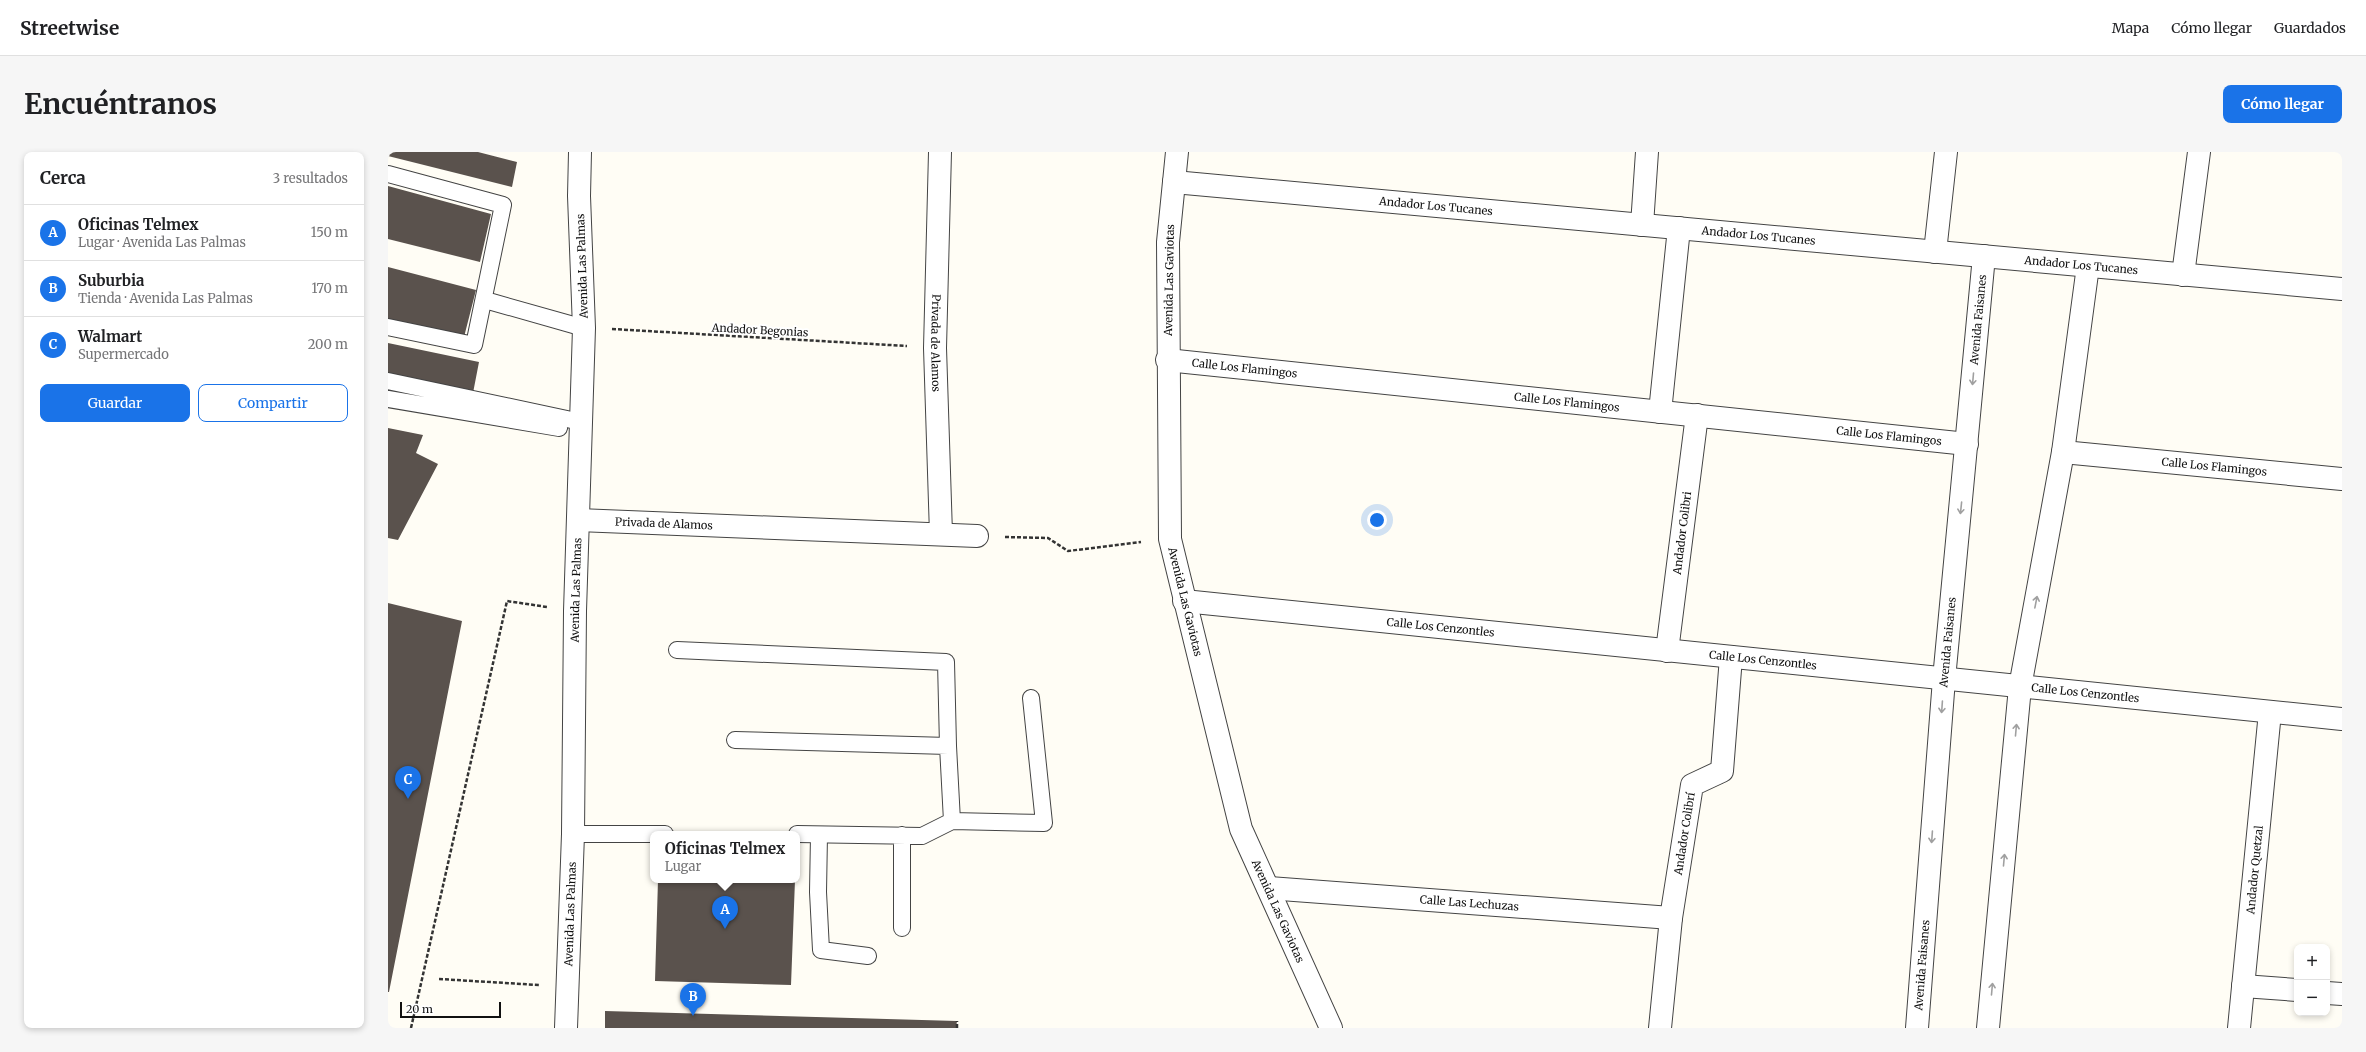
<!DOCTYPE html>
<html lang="es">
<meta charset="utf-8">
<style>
body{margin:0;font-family:Merriweather,serif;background:#f6f6f6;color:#202124}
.controls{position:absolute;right:12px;bottom:12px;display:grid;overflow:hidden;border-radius:8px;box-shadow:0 2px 6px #0003}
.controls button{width:36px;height:36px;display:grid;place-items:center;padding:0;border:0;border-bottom:1px solid #e0e0e0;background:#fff;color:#202124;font:20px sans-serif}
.scale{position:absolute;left:12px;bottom:10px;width:101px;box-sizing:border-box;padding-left:4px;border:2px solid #111;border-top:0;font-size:11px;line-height:14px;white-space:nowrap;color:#111;-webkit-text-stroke:3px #fff;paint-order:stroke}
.you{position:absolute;left:989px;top:368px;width:14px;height:14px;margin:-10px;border:3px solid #fff;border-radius:50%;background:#1a73e8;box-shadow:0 0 0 6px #1a73e833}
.badge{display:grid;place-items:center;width:26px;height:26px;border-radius:50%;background:#1a73e8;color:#fff;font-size:13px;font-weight:700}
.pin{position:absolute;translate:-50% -33px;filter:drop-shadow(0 1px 2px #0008)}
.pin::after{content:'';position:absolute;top:21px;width:14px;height:12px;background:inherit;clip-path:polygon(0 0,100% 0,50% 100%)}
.popup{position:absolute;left:262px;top:679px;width:150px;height:52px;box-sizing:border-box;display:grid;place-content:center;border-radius:8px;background:#fff;filter:drop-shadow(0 1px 3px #0005);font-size:13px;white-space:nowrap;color:#757577}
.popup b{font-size:15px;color:#202124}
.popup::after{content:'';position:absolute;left:50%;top:100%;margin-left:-8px;border:8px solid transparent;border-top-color:#fff}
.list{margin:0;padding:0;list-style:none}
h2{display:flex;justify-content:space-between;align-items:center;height:52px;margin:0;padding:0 16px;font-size:17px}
h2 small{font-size:13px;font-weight:400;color:#757577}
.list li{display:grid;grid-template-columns:26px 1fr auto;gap:12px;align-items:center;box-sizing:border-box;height:56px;padding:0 16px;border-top:1px solid #e0e0e0}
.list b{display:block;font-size:15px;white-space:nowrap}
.list p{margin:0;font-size:13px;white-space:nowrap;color:#757577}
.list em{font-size:13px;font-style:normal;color:#757577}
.actions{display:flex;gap:8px;padding:12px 16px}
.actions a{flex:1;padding:9px 0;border:1px solid #1a73e8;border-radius:8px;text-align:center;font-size:14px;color:#1a73e8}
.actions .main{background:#1a73e8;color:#fff}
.map{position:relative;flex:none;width:1954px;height:876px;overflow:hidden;border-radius:8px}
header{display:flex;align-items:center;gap:24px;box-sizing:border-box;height:56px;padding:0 20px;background:#fff;border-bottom:1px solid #e0e0e0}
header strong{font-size:19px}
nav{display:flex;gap:22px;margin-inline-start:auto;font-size:14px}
.intro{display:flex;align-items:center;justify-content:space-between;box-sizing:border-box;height:96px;padding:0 24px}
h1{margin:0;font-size:28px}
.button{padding:10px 18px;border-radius:8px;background:#1a73e8;color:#fff;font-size:14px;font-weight:700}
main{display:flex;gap:24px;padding:0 24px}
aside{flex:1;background:#fff;border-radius:8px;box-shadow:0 2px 6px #0003}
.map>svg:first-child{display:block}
</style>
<header>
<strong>Streetwise</strong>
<nav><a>Mapa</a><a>Cómo llegar</a><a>Guardados</a></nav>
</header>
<div class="intro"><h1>Encuéntranos</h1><a class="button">Cómo llegar</a></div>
<main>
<aside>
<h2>Cerca<small>3 resultados</small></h2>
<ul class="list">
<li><span class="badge">A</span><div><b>Oficinas Telmex</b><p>Lugar · Avenida Las Palmas</p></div><em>150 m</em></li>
<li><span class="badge">B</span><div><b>Suburbia</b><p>Tienda · Avenida Las Palmas</p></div><em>170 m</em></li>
<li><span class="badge">C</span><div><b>Walmart</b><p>Supermercado</p></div><em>200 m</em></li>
</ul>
<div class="actions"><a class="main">Guardar</a><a>Compartir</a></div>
</aside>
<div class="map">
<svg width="1954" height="876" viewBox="0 0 1954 876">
<rect width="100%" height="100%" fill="#fffdf5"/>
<path fill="#5a524d" d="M0 0H90L129 10 124 35 0 4Z
M0 34 103 62 92 110 0 87Z
M0 115 88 138 75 189 0 170Z
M0 191 91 210 85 241 0 222Z
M0 276 35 283 28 301 50 312 10 388 0 386Z
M0 451 74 469 1 840H0Z
M270 728H407L403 833 267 829Z
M217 859 569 869 568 876H217Z"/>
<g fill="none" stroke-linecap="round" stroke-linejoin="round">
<defs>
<path id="lane" d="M0 22 115 53 86 193 0 175
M97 148 196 176
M0 229 193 270
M0 247 171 276
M289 498 558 510 560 594
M347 588 560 594 564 669
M185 682H277
M409 682 534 684 564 669 656 671 643 546
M431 683 430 740 433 798 480 804
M514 776V683"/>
<g id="street">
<path id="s1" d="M552 0 547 196 553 382"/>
<path id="s2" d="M789 0 780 90 782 387 853 677 943 876"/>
<path id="s3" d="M786 30 1954 137"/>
<path d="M1254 73 1259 0"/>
<path d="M1547 100 1558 0"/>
<path d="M1795 123 1811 0"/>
<path id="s4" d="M779 208 1579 292"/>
<path d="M1272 260 1291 76"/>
<path id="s5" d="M1675 300 1954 327"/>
<path id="s6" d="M190 368 589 384"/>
<path id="s7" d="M796 449 1954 567"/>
<path id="s8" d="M1279 499 1309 263"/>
<path id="s9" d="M880 736 1283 766"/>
<path d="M1855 834 1909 838"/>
<path d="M1939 841 1954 842"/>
<path id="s10" d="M178 876 185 682 187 459 196 176 191 44 192 0"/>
<path id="s11" d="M1272 876 1283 766 1304 633 1334 619 1343 505"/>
<path id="s12" d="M1529 876 1556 527 1596 104"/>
<path d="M1600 876 1632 535 1675 300 1700 114"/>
<path id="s13" d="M1851 876 1882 560"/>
</g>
</defs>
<use href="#lane" stroke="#444" stroke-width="18"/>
<use href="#street" stroke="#444" stroke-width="24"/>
<path stroke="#333" stroke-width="2.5" stroke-dasharray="4 2" stroke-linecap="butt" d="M224 177 519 194
M617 385 660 386 680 399 753 390
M51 827 151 833
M23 876 119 449 159 455
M569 876V869"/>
<use href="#lane" stroke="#fff" stroke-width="16"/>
<use href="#street" stroke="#fff" stroke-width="22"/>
</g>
<defs><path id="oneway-shaft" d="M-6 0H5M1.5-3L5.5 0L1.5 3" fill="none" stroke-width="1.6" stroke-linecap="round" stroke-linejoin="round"/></defs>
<g stroke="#a0a0a0">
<use href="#oneway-shaft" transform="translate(1585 227) rotate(95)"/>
<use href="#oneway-shaft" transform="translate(1573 356) rotate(96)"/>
<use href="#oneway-shaft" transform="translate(1648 450) rotate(-79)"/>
<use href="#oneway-shaft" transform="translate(1554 555) rotate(94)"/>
<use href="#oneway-shaft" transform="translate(1628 578) rotate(-85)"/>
<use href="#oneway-shaft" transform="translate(1544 685) rotate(94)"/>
<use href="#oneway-shaft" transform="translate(1616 708) rotate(-85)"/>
<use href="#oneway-shaft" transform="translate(1604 837) rotate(-85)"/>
</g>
<g text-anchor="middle" stroke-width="4" stroke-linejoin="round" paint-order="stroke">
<g font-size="11" fill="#111" stroke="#fff">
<text dy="4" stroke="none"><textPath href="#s3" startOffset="263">Andador Los Tucanes</textPath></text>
<text dy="4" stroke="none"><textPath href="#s3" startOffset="587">Andador Los Tucanes</textPath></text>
<text dy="4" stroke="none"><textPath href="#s3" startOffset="911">Andador Los Tucanes</textPath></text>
<text transform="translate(194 114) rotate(-92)" y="4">Avenida Las Palmas</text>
<text transform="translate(781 128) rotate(-89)" y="4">Avenida Las Gaviotas</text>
<text dy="4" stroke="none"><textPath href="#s12" startOffset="711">Avenida Faisanes</textPath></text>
<text transform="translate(372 178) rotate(3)" y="4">Andador Begonias</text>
<text dy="4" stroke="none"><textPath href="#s1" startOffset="191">Privada de Alamos</textPath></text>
<text dy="4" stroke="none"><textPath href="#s4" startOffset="78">Calle Los Flamingos</textPath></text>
<text dy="4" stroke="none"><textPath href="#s4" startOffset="402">Calle Los Flamingos</textPath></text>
<text dy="4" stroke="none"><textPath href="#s4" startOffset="726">Calle Los Flamingos</textPath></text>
<text dy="4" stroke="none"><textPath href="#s5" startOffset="152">Calle Los Flamingos</textPath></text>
<text dy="4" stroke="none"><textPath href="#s6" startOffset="86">Privada de Alamos</textPath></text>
<text dy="4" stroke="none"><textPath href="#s8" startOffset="119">Andador Colibri</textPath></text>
<text dy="4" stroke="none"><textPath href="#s10" startOffset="438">Avenida Las Palmas</textPath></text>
<text dy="4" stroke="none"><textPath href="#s2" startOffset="452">Avenida Las Gaviotas</textPath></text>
<text dy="4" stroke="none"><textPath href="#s7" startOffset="258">Calle Los Cenzontles</textPath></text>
<text dy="4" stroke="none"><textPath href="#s12" startOffset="387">Avenida Faisanes</textPath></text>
<text dy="4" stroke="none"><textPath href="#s7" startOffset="582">Calle Los Cenzontles</textPath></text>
<text dy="4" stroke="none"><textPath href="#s7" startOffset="906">Calle Los Cenzontles</textPath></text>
<text dy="4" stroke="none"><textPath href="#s11" startOffset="196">Andador Colibrí</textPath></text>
<text dy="4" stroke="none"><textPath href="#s13" startOffset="159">Andador Quetzal</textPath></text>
<text dy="4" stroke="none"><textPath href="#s9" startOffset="202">Calle Las Lechuzas</textPath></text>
<text dy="4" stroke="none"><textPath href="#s2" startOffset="776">Avenida Las Gaviotas</textPath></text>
<text dy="4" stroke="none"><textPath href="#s10" startOffset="114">Avenida Las Palmas</textPath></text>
<text dy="4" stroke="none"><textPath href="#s12" startOffset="63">Avenida Faisanes</textPath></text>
</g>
</g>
</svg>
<div class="controls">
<button>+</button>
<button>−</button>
</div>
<div class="scale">20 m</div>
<div class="you"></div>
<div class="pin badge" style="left:337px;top:777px">A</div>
<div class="popup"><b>Oficinas Telmex</b>Lugar</div>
<div class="pin badge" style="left:305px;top:864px">B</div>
<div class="pin badge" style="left:20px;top:647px">C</div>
</div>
</main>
